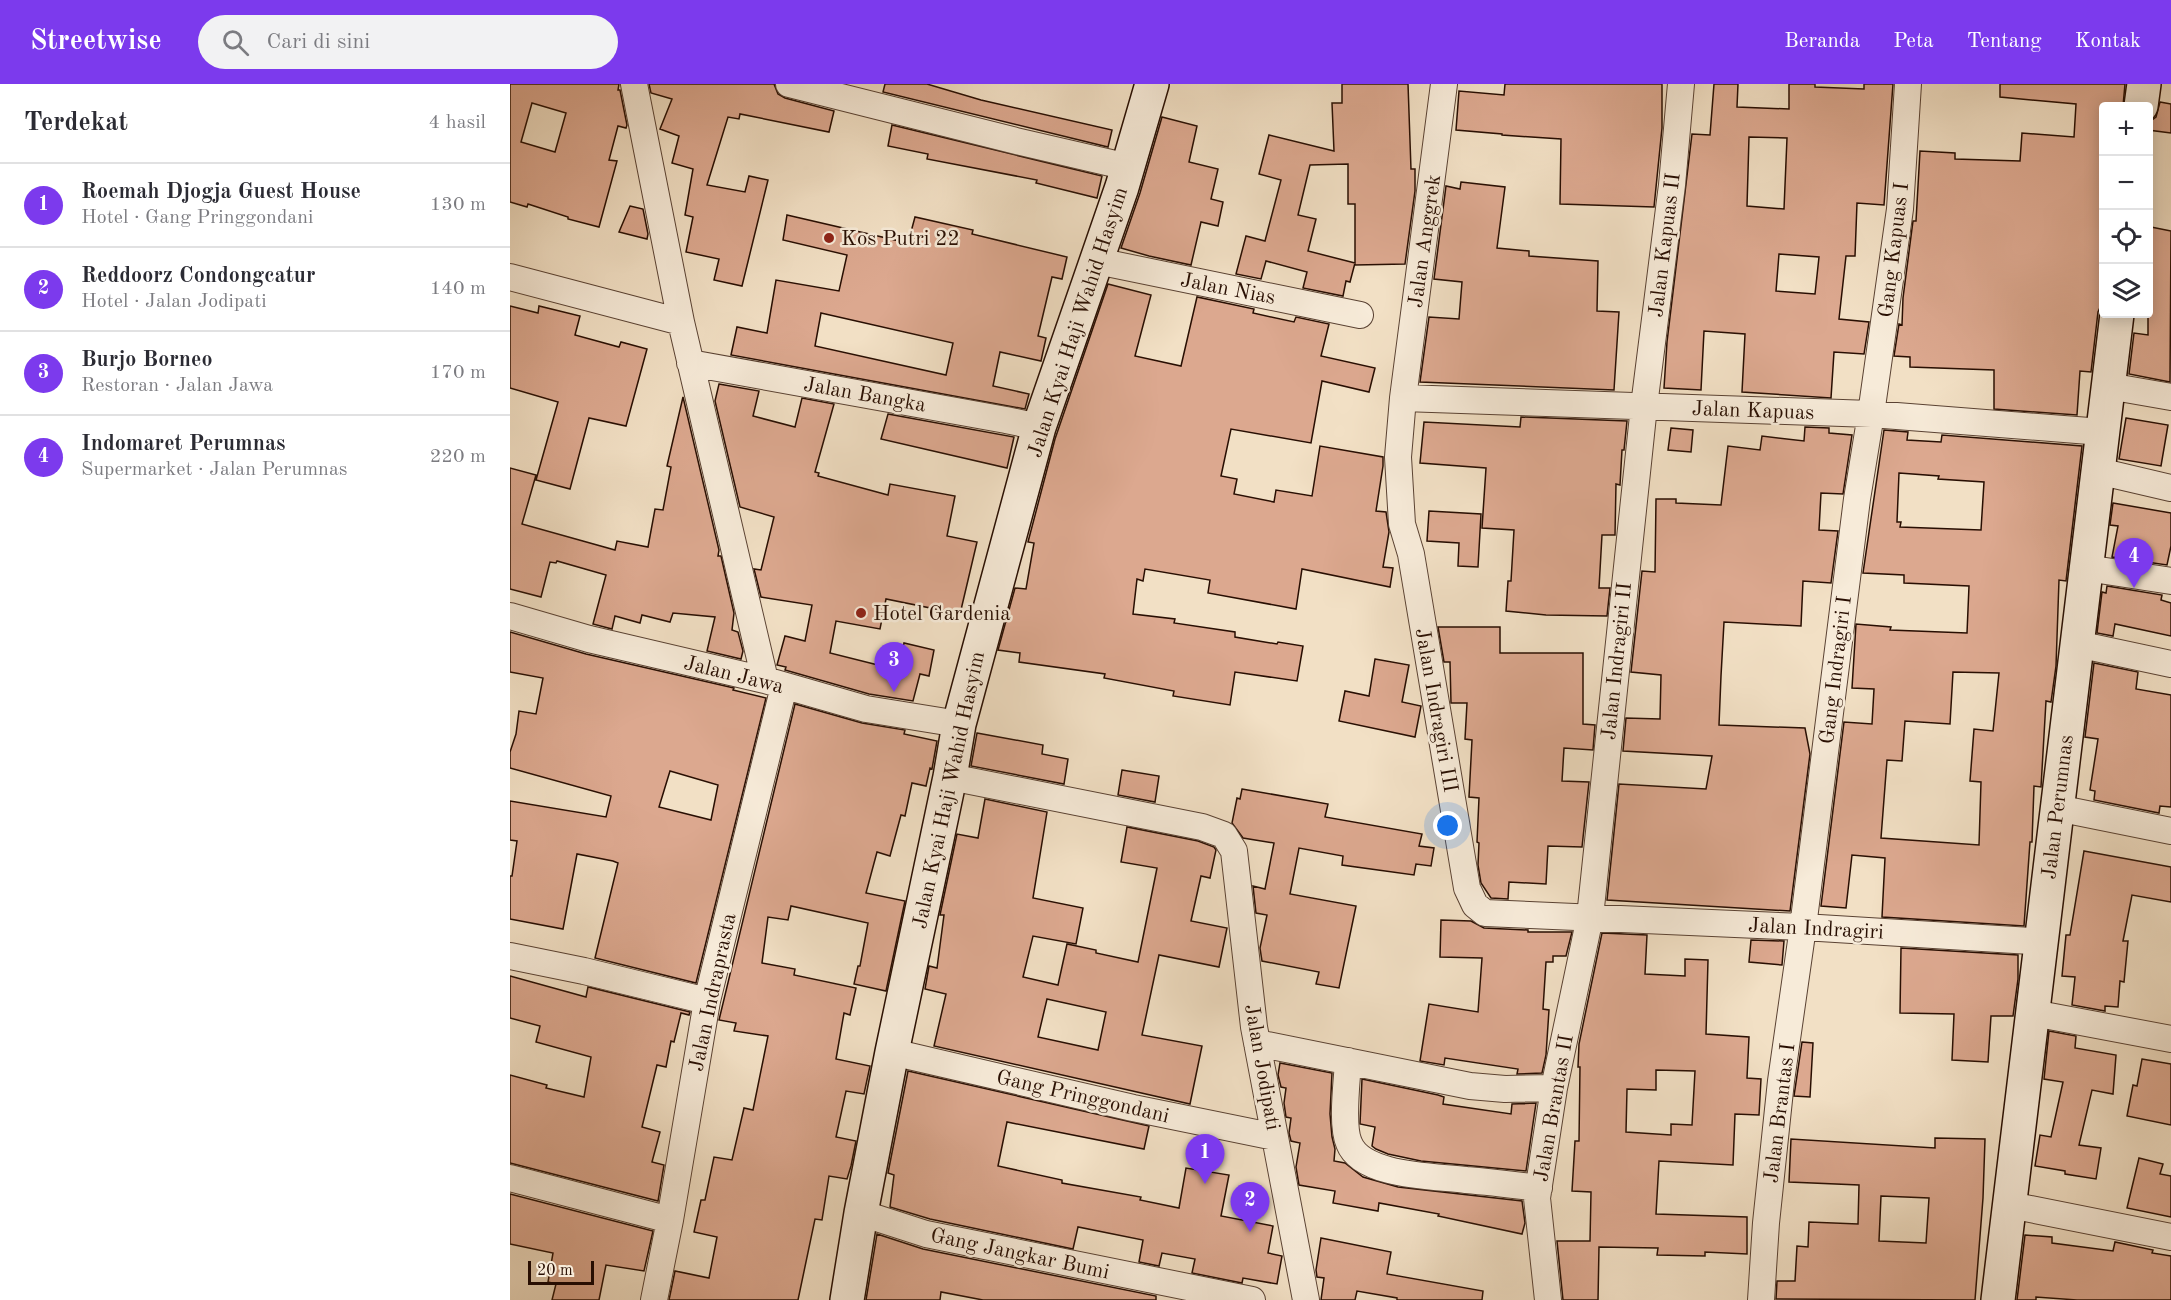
<!DOCTYPE html>
<html lang="id">
<meta charset="utf-8">
<style>
body{margin:0;font-family:"Old Standard TT",serif;background:#f2f2f3;color:#2b2b33}
.controls{position:absolute;right:18px;top:18px;display:grid;overflow:hidden;border-radius:6px;box-shadow:0 3px 15px #0003}
.controls button{width:54px;height:54px;display:grid;place-items:center;padding:0;border:0;border-bottom:2px solid #e1e1e2;background:#fff;color:#2b2b33;font:30px sans-serif}
.scale{position:absolute;left:18px;bottom:15px;width:66px;box-sizing:border-box;padding-left:6px;border:3px solid #280e02;border-top:0;font-size:16px;line-height:21px;white-space:nowrap;color:#280e02;-webkit-text-stroke:4px #f7ebd9;paint-order:stroke}
.you{position:absolute;left:938px;top:742px;width:21px;height:21px;margin:-15px;border:4px solid #fff;border-radius:50%;background:#1a73e8;box-shadow:0 0 0 9px #1a73e833}
.badge{display:grid;place-items:center;width:39px;height:39px;border-radius:50%;background:#7c3aed;color:#fff;font-size:20px;font-weight:700}
.pin{position:absolute;translate:-50% -50px;filter:drop-shadow(0 2px 3px #0008)}
.pin::after{content:'';position:absolute;top:32px;width:21px;height:18px;background:inherit;clip-path:polygon(0 0,100% 0,50% 100%)}
.list{margin:0;padding:0;list-style:none}
h2{display:flex;justify-content:space-between;align-items:center;height:78px;margin:0;padding:0 24px;font-size:26px}
h2 small{font-size:20px;font-weight:400;color:#7c7c81}
.list li{display:grid;grid-template-columns:39px 1fr auto;gap:18px;align-items:center;box-sizing:border-box;height:84px;padding:0 24px;border-top:2px solid #e1e1e2}
.list b{display:block;font-size:22px;white-space:nowrap}
.list p{margin:0;font-size:20px;white-space:nowrap;color:#7c7c81}
.list em{font-size:20px;font-style:normal;color:#7c7c81}
.icon{flex:none;width:33px;height:33px;fill:none;stroke:currentColor;stroke-width:2;stroke-linecap:round;stroke-linejoin:round}
.map{position:relative;flex:none;width:1661px;height:1216px;overflow:hidden}
header{display:flex;align-items:center;gap:36px;box-sizing:border-box;height:84px;padding:0 30px;background:#7c3aed;color:#fff}
header strong{font-size:28px}
nav{display:flex;gap:33px;margin-inline-start:auto;font-size:21px}
.search{width:420px;height:54px;background:#f2f2f3;display:flex;align-items:center;gap:15px;box-sizing:border-box;padding:0 21px;border-radius:33px;color:#7c7c81;font-size:22px}
main{display:flex}
aside{flex:1;background:#fff}
.map>svg:first-child{display:block}
</style>
<header>
<strong>Streetwise</strong>
<div class="search"><svg class="icon" aria-label="search" viewBox="0 0 24 24"><circle cx="10" cy="10" r="6"/><path d="M15 15l6 6"/></svg>Cari di sini</div>
<nav><a>Beranda</a><a>Peta</a><a>Tentang</a><a>Kontak</a></nav>
</header>
<main>
<aside>
<h2>Terdekat<small>4 hasil</small></h2>
<ul class="list">
<li><span class="badge">1</span><div><b>Roemah Djogja Guest House</b><p>Hotel · Gang Pringgondani</p></div><em>130 m</em></li>
<li><span class="badge">2</span><div><b>Reddoorz Condongcatur</b><p>Hotel · Jalan Jodipati</p></div><em>140 m</em></li>
<li><span class="badge">3</span><div><b>Burjo Borneo</b><p>Restoran · Jalan Jawa</p></div><em>170 m</em></li>
<li><span class="badge">4</span><div><b>Indomaret Perumnas</b><p>Supermarket · Jalan Perumnas</p></div><em>220 m</em></li>
</ul>
</aside>
<div class="map">
<svg width="1661" height="1216" viewBox="0 0 1661 1216">
<rect width="100%" height="100%" fill="#f2e0c5"/>
<filter id="stains"><feTurbulence type="fractalNoise" baseFrequency=".00333" numOctaves="4"/><feColorMatrix values="0 0 0 0 .2 0 0 0 0 .09 0 0 0 0 .02 0 0 0 .5 -.17"/></filter>
<radialGradient id="worn" r=".72"><stop offset=".6" stop-color="#630" stop-opacity="0"/><stop offset="1" stop-color="#630" stop-opacity=".3"/></radialGradient>
<path fill="#dca88f" stroke="#280e02" stroke-width="1.5" fill-rule="evenodd" d="M0 0H109L108 6H110L117 41 116 44 108 42 99 76 107 77 89 143 58 135V133L18 120 17 123 0 118ZM22 19 56 29 45 68 11 58Z
M139 0H264L268 10 275 14 324 27 319 48 230 30 229 35 218 33 197 101 235 108 239 92 258 96 232 202 204 196 209 175 176 168 183 133 175 131 183 85 162 79 169 52 150 45 162 15 141 9Z
M375 0H417L471 16 602 46 598 63 373 8Z
M832 0H898L901 85H905V107L895 180 845 181V179L840 198 836 197 833 212 793 204 797 188 756 177 751 195 726 190 736 152 755 157 771 96 749 90 759 51 824 67 822 19H832ZM838 80V120H845V179L798 167 806 135 788 131 800 81Z
M995 0H1152V44L1144 123 1050 120 1051 55 992 51V50L946 46 949 7 994 11Z
M1204 0H1228L1227 23 1279 25V0H1305V3L1354 5V0H1383L1374 121 1347 119 1345 172H1336L1329 235 1359 238 1354 270 1324 268 1321 314 1232 308 1235 250 1194 247 1191 306 1154 304 1157 258 1182 50 1200 51ZM1239 53 1277 54 1274 125 1237 122ZM1269 170 1309 173 1305 210 1266 207Z
M1490 0H1615L1613 22H1593V198L1592 219 1588 228 1581 288 1570 287 1567 331 1484 325V286L1400 283V273L1384 272 1389 240 1392 241 1393 214 1403 137H1406L1410 67 1445 69V75L1510 77 1512 49 1564 53 1566 20 1490 13Z
M1650 18 1661 20V49L1638 46V39L1646 33Z
M652 33 687 42 679 78 708 85 701 115 713 118 708 142 691 138 681 181 639 172 611 164 630 109Z
M382 41 592 92 587 114 526 99 527 96 417 75 418 70 378 62Z
M951 98 995 103 987 164 1019 167V172L1088 177 1087 227 1109 228 1104 306 910 298 919 233 949 235 952 198 924 195 936 102 950 105Z
M120 122 133 125 138 150 137 155 109 148Z
M277 131 398 159 405 133 463 146 462 150 557 173 552 195 542 193 528 252 536 254 531 277 490 268 483 302 519 310 515 325 221 271 227 243 257 249 266 196 329 207 337 171 273 156ZM311 229 443 259 436 291 305 262Z
M1641 143 1661 147 1660 298 1619 290 1624 249 1638 251V157Z
M598 200 641 211 625 272 671 282 687 213 744 225 743 229 784 238 786 233 819 240 811 272 865 284 859 308 812 297 801 359 721 345 711 392 727 395 724 410 764 418 766 406 802 412 810 362 873 373V382L866 427 876 428 879 448 873 483 883 484 880 503 792 485 786 525 698 509 700 496 635 485 633 497 627 495 623 530 665 535 664 539 725 548V553L767 560 768 558 793 562 787 597 725 588 720 621 663 612 664 607 594 594 595 590 509 578 510 569 488 566 505 504 516 505 524 459 518 458 545 355Z
M0 222 28 229 29 222 70 232 65 251 109 263 111 258 137 265 116 342 79 334 60 405 26 396 48 318 0 304Z
M209 300 249 307 243 332 285 343 292 314 324 320 305 388 309 389 308 392 378 411 380 400 445 412 437 452 467 458 450 530 376 515 370 545 326 537 320 569 388 586 394 559 424 566 419 592 410 590 403 617 359 610 275 586 276 583 267 581 275 552 295 557 302 521 251 513 244 485 251 486 264 433 230 423 205 317Z
M173 313 209 466 208 472H211L224 529 222 546 228 548 233 567 231 575 197 567 205 533 163 529 160 538 132 531 130 539 105 532 102 545 83 540 96 491 47 477 46 479 40 478 31 513 0 505V384L26 391 12 440 105 466 107 457 138 463 145 425 153 426 161 383 157 382Z
M378 330 504 353 497 384 371 355Z
M1011 333 1117 337 1114 366H1112L1110 401 1106 400 1105 451H1092L1089 504H1100L1097 532 1036 531 996 527 998 497H1001L1004 446 972 444 976 384 910 379 914 338 1010 343Z
M1616 334 1658 341 1651 382 1609 375Z
M1295 343 1319 344V349L1342 351 1333 410 1311 409 1309 446 1328 447 1321 499 1293 497 1291 542 1214 538 1211 592 1209 641 1295 644 1300 670 1280 827 1097 816 1109 700 1196 705 1202 672 1113 667 1116 634 1150 635 1151 591 1121 588 1132 487 1145 488 1146 415H1166V419L1211 421 1218 362 1250 366 1252 352 1294 357Z
M1161 344 1183 346 1181 368 1158 366Z
M1374 346 1398 348 1397 356 1431 358 1432 351 1572 362 1556 497 1549 496 1546 582 1541 618 1536 617 1531 703 1524 702 1522 758H1520L1514 842 1372 833 1375 774 1342 771 1336 824 1311 822 1334 638 1362 640 1364 605 1342 604 1346 540 1381 543 1380 546 1457 549 1459 502 1394 499V491L1353 489ZM1389 389 1429 392 1428 395 1474 398 1471 446 1390 443 1391 438H1387ZM1443 588 1489 589 1483 647 1464 645 1460 697 1471 698 1469 761 1371 754 1377 676 1392 677 1395 637 1440 640Z
M1603 419 1661 429V462L1657 481 1602 473 1608 442 1600 441Z
M919 427 971 430 968 483 948 482 949 459 917 457Z
M1597 502 1652 511 1651 516 1661 519V552L1605 540 1603 552 1587 549 1592 508 1596 509Z
M928 543H990V569H1073V640L1085 641 1083 666 1054 664 1052 697 1079 698 1072 763 1038 762 1036 800 999 798 998 815 981 814 971 799 968 781 969 759 967 758 969 714 959 713 962 656 955 655 957 619H941L940 578H934Z
M0 548 76 570 224 604 223 606 256 614 186 899 85 874 108 779 103 777 67 770 53 845 0 835V792H2L7 757 0 756V717L96 733 101 712 0 684V668L6 650 9 627 26 630 33 594 0 588ZM160 687 208 701 201 736 149 723Z
M865 575 899 581 892 618 911 622 905 653 829 637 835 607 859 612Z
M1584 579 1628 588 1626 605 1661 611V723L1650 722 1649 729 1584 716 1585 707 1580 706 1588 655 1575 653Z
M285 620 352 639 395 646 394 650 427 657 422 685 420 684 416 702 402 699 395 732 391 731 380 772 367 768 356 809 395 817 376 907 344 900 348 882H350L358 839 281 822 278 836 258 833 252 879 285 885 284 891 346 904 340 931 334 929 326 975 360 982 354 1010 336 1007 326 1053 346 1057 341 1082 337 1095 319 1092 312 1136 305 1135 288 1216H159L165 1187 199 1194 207 1153 184 1148 191 1116H195L204 1073 222 1076 234 1024 243 1026 258 952 224 947 226 939 209 936Z
M467 649 533 661 532 670 558 675 554 700 461 682Z
M612 686 649 692 645 718 608 711Z
M732 705 818 720 815 733 912 750 909 762 924 764 921 782 906 780 904 791 832 781 833 772 789 764 780 810 846 822 829 904 806 900 809 888 752 877 750 864 757 831 746 829 743 802 755 805 764 759 733 754 722 739 727 714 730 715Z
M475 715 537 728 523 814 573 824 566 860 523 852 513 893 548 901 557 860 586 866V869L628 878 647 784 611 778 617 743 688 757 704 763 706 766 700 794 691 792 681 837 717 844 709 883 649 871 632 951 692 962 680 1020 424 962 436 910 415 905 419 882 427 884 434 831H430L447 750 468 754ZM537 915 596 928 588 966 528 953Z
M1574 767 1661 783V818L1622 811 1613 857H1618L1614 898 1610 897 1608 923 1595 922V927L1562 921 1565 893 1552 892 1556 851H1560Z
M931 836 961 837 974 844 1018 846V848H1062L1056 872H1043V878H1036L1033 925 1039 926 1036 971 1032 989 1007 990 1008 985 935 974 934 981 910 977 919 920 968 928 972 874 930 873Z
M1092 849 1137 851 1135 890 1175 892V875L1198 876 1196 950 1239 953 1237 994 1251 995 1249 1031 1225 1030 1223 1081 1149 1077 1146 1130 1237 1133V1170L1195 1168V1172L1147 1171 1148 1164 1089 1163 1088 1216H1053L1047 1157H1080L1081 1108 1062 1107 1065 1057H1069L1070 983H1068L1069 960ZM1146 986 1185 987 1182 1041 1161 1040V1051L1116 1048 1117 1005 1146 1006Z
M1241 856 1274 857 1272 881 1239 878Z
M1391 864 1508 871V895L1503 932H1481L1478 978 1442 976 1444 930 1390 929Z
M0 892 76 913 78 903 180 928 179 931 171 929 164 958 161 957 156 983 147 981 132 1043 150 1048 142 1078 154 1081 148 1117 0 1079V991L37 1001 36 1004 74 1013 81 973 26 958 30 942 0 934Z
M1539 947 1566 952 1565 964 1606 971 1603 1010 1582 1006 1569 1061 1591 1064 1586 1095 1555 1090V1087L1525 1082 1530 1051 1541 1053 1553 998 1534 995Z
M1292 958 1303 959 1300 1013 1284 1012Z
M1632 975 1661 980V1041L1617 1032 1623 1001 1627 1002Z
M770 979 822 989 820 1030 822 1053 825 1065 824 1077 835 1079 853 1093 888 1103 1012 1117 1015 1139 1012 1150 928 1132 929 1130 869 1119 868 1127 823 1119 825 1107 789 1101 786 1083 790 1059 781 1057 779 1049 781 1034 776 1033 774 1019 776 1004 771 1003 768 991Z
M398 987 639 1042 634 1065 497 1038 488 1082 552 1096V1099L631 1113 630 1116 669 1124 676 1084 719 1091 711 1132 763 1142 758 1169 772 1172 767 1200 733 1194 732 1199 682 1189 685 1175 652 1169 649 1182 629 1178 633 1156 568 1143 563 1165 420 1135 380 1123 384 1091 378 1089Z
M852 995 928 1011 934 1013 933 1020 1001 1030 1002 1020 1026 1019 1016 1087 911 1077 878 1070 866 1065 862 1062 865 1043 850 1040Z
M1425 1054 1475 1055 1473 1114 1465 1216 1266 1215 1267 1197H1285L1287 1162 1298 1163 1299 1138 1348 1140 1349 1101 1279 1098 1281 1055 1425 1064ZM1371 1112 1419 1114 1416 1159 1369 1157Z
M1629 1074 1653 1080 1650 1090 1661 1092V1133L1617 1124Z
M0 1110 143 1147 134 1187 96 1181 89 1216H42L46 1200 38 1198 43 1169 0 1160Z
M367 1150 413 1165 646 1212V1216H473L431 1208 430 1216H356Z
M1515 1151 1542 1153V1159L1603 1167 1605 1158 1643 1166 1642 1169 1661 1172V1216H1567L1526 1213V1216H1507Z
M811 1154 881 1168 877 1190 973 1207 972 1216H887V1214L847 1207 845 1216H811L814 1194 807 1193 806 1186Z"/>
<g fill="none" stroke-linecap="round" stroke-linejoin="round">
<defs>
<path id="minor" d="M124 0 171 238 255 596
M279 0 506 57 618 83
M934 0 893 314 888 373 892 440 901 470 957 804 965 821 975 829 1293 843 1521 857 1531 856
M587 177 850 231
M0 193 171 238
M180 279 496 336 529 343
M1598 302 1661 313
M893 314 1361 330 1592 348
M1588 387 1661 404
M1576 484 1661 497
M0 532 79 555 255 596 356 625 449 640
M1567 560 1661 580
M440 693 692 743 714 751 724 767 744 943 796 1216
M1547 724 1661 747
M0 872 74 887 197 917
M1523 929 1661 955
M747 959 960 1002 995 1005 1044 1004
M382 968 623 1024 765 1053
M838 977C837 998 831 1041 839 1059 852 1093 926 1092 956 1096 980 1098 1005 1101 1029 1104
M0 1094 160 1136
M1500 1121 1661 1153
M351 1129 416 1150 742 1216
M144 1216 160 1136 197 917 274 602
M1038 1216 1027 1114 1044 1004 1080 833 1134 322 1162 101 1171 0
M1251 1216 1256 1139 1271 997 1293 843 1347 415 1361 330 1390 125 1398 0"/>
<path id="secondary" d="M1631 22 1634 0
M337 1216 351 1129 382 968 440 693 449 640 529 343 612 103 642 0
M1488 1216 1607 230"/>
</defs>
<use href="#minor" stroke="#5a4233" stroke-width="28"/>
<use href="#secondary" stroke="#280e02" stroke-width="36"/>
<use href="#minor" stroke="#f7ebd9" stroke-width="26"/>
<use href="#secondary" stroke="#f7ebd9" stroke-width="33"/>
</g>
<g fill="#8f2418" stroke="#f7ebd9" stroke-width="2">
<circle cx="319" cy="154" r="6"/>
<circle cx="351" cy="529" r="6"/>
</g>
<g text-anchor="middle" stroke-width="5" stroke-linejoin="round" paint-order="stroke">
<g font-size="21" fill="#280e02" stroke="#f7ebd9" text-anchor="start">
<text x="331" y="161">Kos Putri 22</text>
<text x="363" y="536">Hotel Gardenia</text>
</g>
<g font-size="21" fill="#280e02" stroke="#f7ebd9">
<text transform="translate(914 157) rotate(-82)" y="7">Jalan Anggrek</text>
<text transform="translate(1154 161) rotate(-83)" y="7">Jalan Kapuas II</text>
<text transform="translate(1383 166) rotate(-83)" y="7">Gang Kapuas I</text>
<text transform="translate(718 204) rotate(11)" y="7">Jalan Nias</text>
<text transform="translate(567 238) rotate(-72)" y="7">Jalan Kyai Haji Wahid Hasyim</text>
<text transform="translate(355 310) rotate(10)" y="7">Jalan Bangka</text>
<text transform="translate(1243 326) rotate(2)" y="7">Jalan Kapuas</text>
<text transform="translate(1106 577) rotate(-84)" y="7">Jalan Indragiri II</text>
<text transform="translate(1325 586) rotate(-83)" y="7">Gang Indragiri I</text>
<text transform="translate(224 590) rotate(14)" y="7">Jalan Jawa</text>
<text transform="translate(927 626) rotate(80)" y="7">Jalan Indragiri III</text>
<text transform="translate(438 706) rotate(-78)" y="7">Jalan Kyai Haji Wahid Hasyim</text>
<text transform="translate(1547 723) rotate(-83)" y="7">Jalan Perumnas</text>
<text transform="translate(1306 844) rotate(3)" y="7">Jalan Indragiri</text>
<text transform="translate(202 908) rotate(-78)" y="7">Jalan Indraprasta</text>
<text transform="translate(753 983) rotate(80)" y="7">Jalan Jodipati</text>
<text transform="translate(573 1012) rotate(13)" y="7">Gang Pringgondani</text>
<text transform="translate(1043 1024) rotate(-80)" y="7">Jalan Brantas II</text>
<text transform="translate(1269 1029) rotate(-83)" y="7">Jalan Brantas I</text>
<text transform="translate(510 1169) rotate(12)" y="7">Gang Jangkar Bumi</text>
</g>
</g>
<rect width="100%" height="100%" filter="url(#stains)"/>
<rect width="100%" height="100%" fill="url(#worn)"/>
</svg>
<div class="controls">
<button>+</button>
<button>−</button>
<button><svg class="icon" aria-label="locate" viewBox="0 0 24 24"><circle cx="12" cy="12" r="6"/><path d="M12 2v4M12 18v4M2 12h4M18 12h4"/></svg></button>
<button><svg class="icon" aria-label="layers" viewBox="0 0 24 24"><path d="M12 4l9 5-9 5-9-5zM3 14l9 5 9-5"/></svg></button>
</div>
<div class="scale">20 m</div>
<div class="you"></div>
<div class="pin badge" style="left:695px;top:1100px">1</div>
<div class="pin badge" style="left:740px;top:1148px">2</div>
<div class="pin badge" style="left:384px;top:608px">3</div>
<div class="pin badge" style="left:1624px;top:504px">4</div>
</div>
</main>
